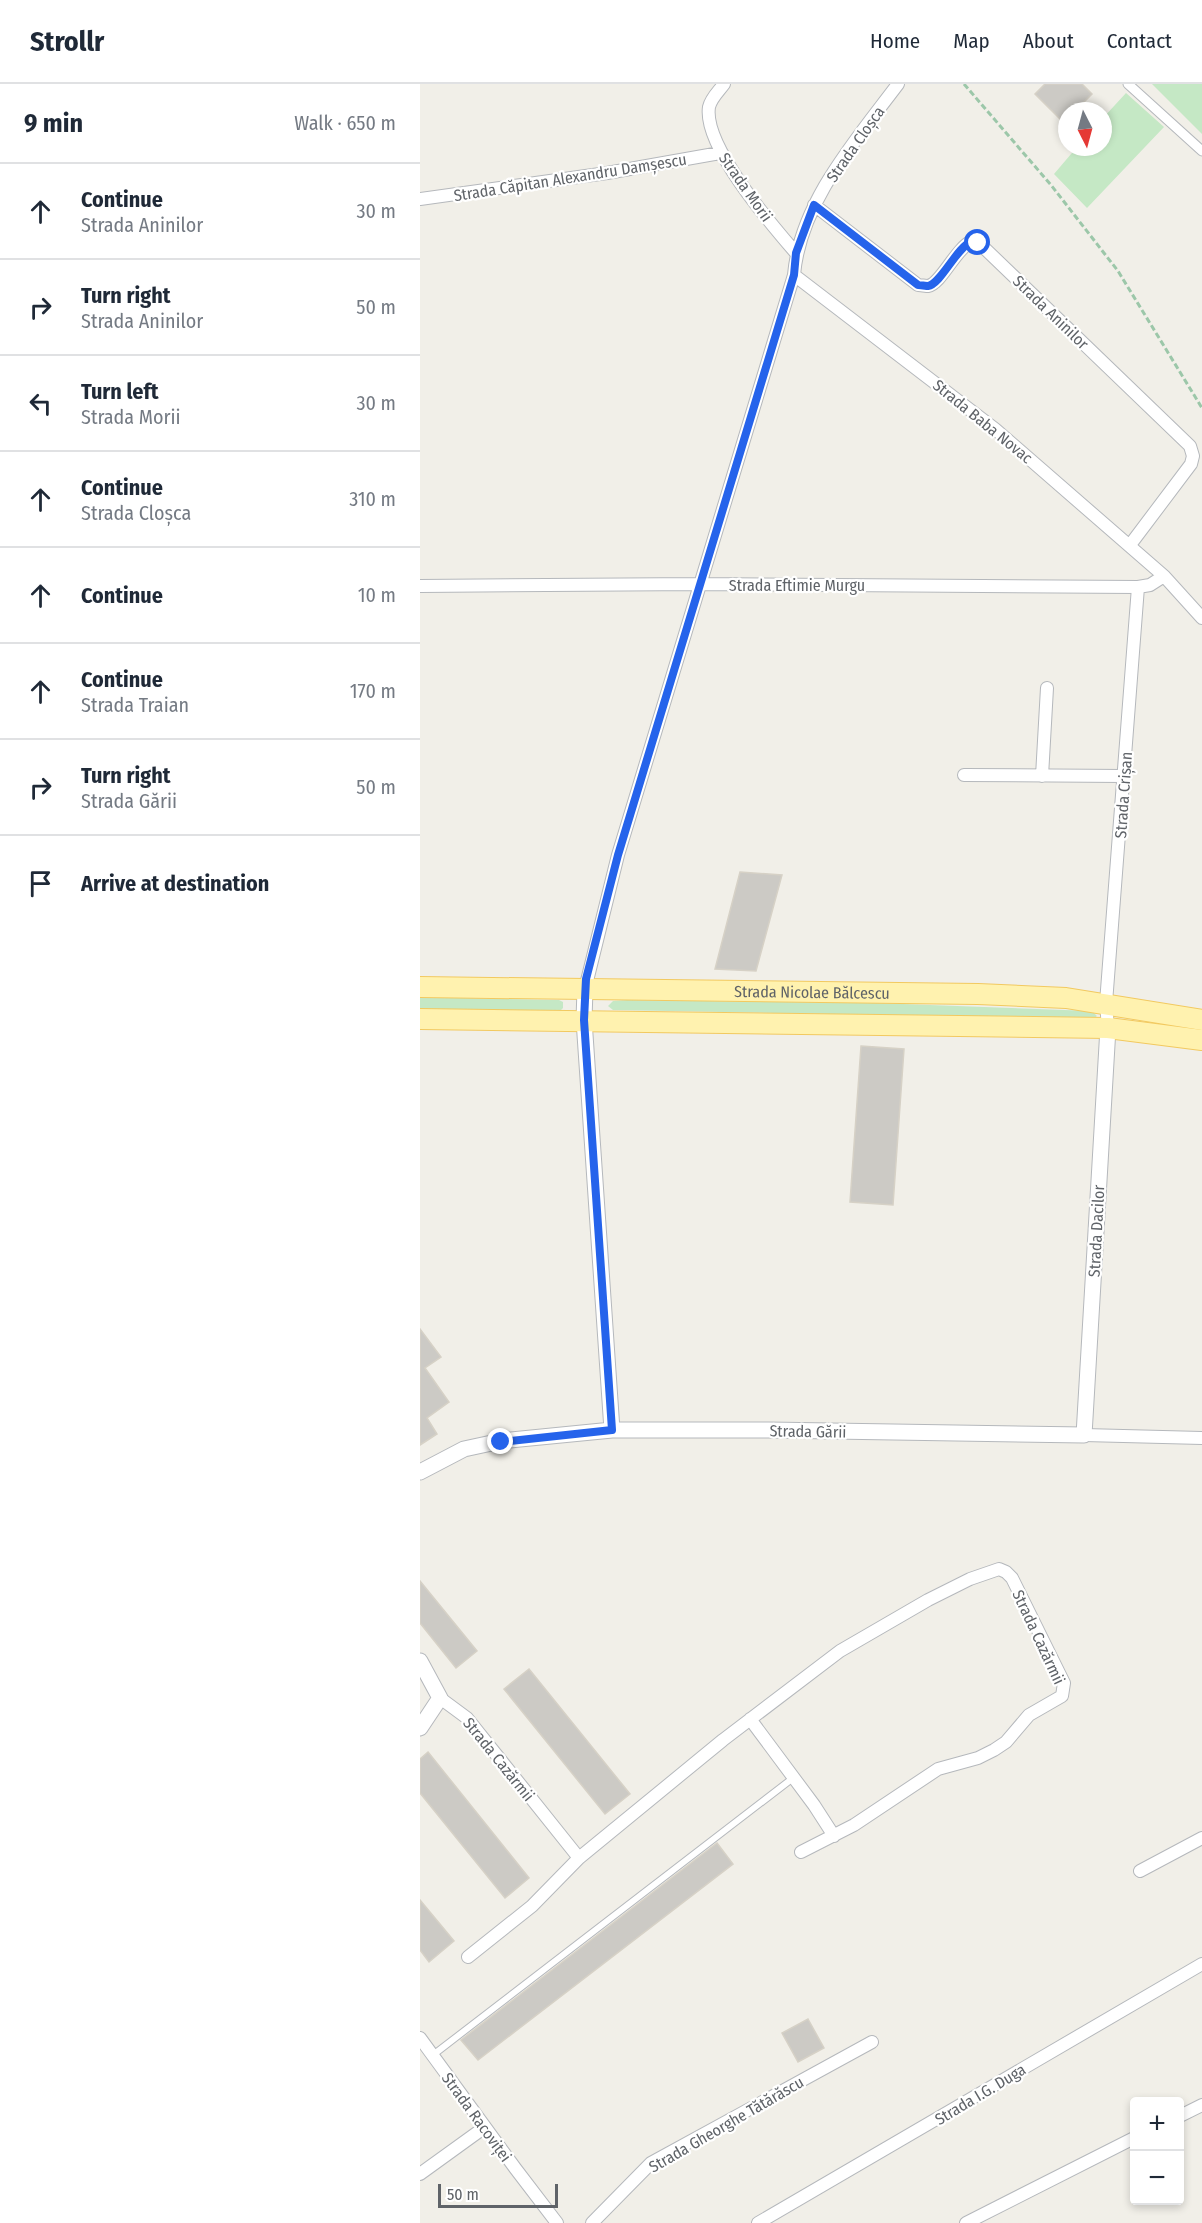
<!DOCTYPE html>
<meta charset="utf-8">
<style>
body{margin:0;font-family:"Fira Sans Condensed",sans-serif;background:#f6f6f7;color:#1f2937}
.controls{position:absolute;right:18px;bottom:18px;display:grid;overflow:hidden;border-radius:6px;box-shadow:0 3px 9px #0003}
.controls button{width:54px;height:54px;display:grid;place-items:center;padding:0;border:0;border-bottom:2px solid #e0e1e3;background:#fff;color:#1f2937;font:30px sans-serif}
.compass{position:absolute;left:638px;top:18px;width:54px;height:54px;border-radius:50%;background:#fff;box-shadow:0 3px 9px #0003;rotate:174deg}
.scale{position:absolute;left:18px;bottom:15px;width:120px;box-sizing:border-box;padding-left:6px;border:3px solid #5f6368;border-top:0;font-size:16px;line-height:21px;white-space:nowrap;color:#5f6368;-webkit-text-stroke:4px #fff;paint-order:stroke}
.stop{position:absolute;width:18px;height:18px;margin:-14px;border:4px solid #2563eb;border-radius:50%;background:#fff}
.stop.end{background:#2563eb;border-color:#fff;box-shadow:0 2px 6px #0008}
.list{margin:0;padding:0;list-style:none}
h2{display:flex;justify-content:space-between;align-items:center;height:78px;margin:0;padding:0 24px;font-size:26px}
h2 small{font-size:20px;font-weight:400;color:#747a83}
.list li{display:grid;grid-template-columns:39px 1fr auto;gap:18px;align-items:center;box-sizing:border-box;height:96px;padding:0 24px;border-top:2px solid #e0e1e3}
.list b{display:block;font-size:22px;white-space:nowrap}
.list p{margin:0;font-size:20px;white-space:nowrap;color:#747a83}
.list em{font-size:20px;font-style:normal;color:#747a83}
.icon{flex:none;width:33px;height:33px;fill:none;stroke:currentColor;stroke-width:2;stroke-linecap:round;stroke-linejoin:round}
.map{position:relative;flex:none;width:782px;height:2139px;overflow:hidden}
header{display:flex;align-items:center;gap:36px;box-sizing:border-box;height:84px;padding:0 30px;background:#fff;border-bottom:2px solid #e0e1e3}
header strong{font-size:28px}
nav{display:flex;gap:33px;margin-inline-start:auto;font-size:21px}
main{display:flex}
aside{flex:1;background:#fff}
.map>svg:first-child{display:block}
</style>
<header>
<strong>Strollr</strong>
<nav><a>Home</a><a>Map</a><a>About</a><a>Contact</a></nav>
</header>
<main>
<aside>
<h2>9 min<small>Walk · 650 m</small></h2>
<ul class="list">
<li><svg class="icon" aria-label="ahead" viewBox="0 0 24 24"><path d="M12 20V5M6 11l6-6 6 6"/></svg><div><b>Continue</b><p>Strada Aninilor</p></div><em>30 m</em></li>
<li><svg class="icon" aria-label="right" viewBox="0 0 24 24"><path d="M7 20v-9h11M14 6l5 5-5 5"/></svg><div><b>Turn right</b><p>Strada Aninilor</p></div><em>50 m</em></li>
<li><svg class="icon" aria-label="left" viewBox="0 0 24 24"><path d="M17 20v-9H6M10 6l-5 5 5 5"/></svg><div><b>Turn left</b><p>Strada Morii</p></div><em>30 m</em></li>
<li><svg class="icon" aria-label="ahead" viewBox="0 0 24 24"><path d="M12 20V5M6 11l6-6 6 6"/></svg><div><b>Continue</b><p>Strada Cloșca</p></div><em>310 m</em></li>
<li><svg class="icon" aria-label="ahead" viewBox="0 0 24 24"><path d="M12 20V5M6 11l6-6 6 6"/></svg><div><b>Continue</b></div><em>10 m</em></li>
<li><svg class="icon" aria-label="ahead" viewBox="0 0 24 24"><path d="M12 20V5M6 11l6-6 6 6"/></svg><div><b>Continue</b><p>Strada Traian</p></div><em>170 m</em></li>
<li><svg class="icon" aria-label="right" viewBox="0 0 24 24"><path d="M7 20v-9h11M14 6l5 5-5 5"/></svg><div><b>Turn right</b><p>Strada Gării</p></div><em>50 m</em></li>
<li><svg class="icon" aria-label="arrive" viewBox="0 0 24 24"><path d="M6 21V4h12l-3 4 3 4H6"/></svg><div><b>Arrive at destination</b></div></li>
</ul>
</aside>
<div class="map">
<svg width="782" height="2139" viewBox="0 0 782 2139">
<rect width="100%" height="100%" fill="#f1efe8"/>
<path fill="#c5e8c5" d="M732 0H782V50Z
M706 9 744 43 667 124 634 90 657 63H683V34Z
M0 913 139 916 143 918V924L139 928 0 925Z
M207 916 456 919 672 927 677 932 673 935 193 926 188 922 193 917Z"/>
<path fill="#cccac5" stroke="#d6d1c6" stroke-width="1.5" d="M625 0H662L672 10 655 27H647V42L615 10Z
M320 788 362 791 336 887 295 885Z
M441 962 484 965 473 1121 430 1118Z
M0 1245 21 1273 5 1284 29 1318 7 1334 17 1350 0 1361Z
M0 1497 57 1567 36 1584 0 1539Z
M109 1585 210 1710 185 1730 84 1605Z
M8 1668 109 1794 85 1814 0 1709V1675Z
M297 1759 313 1780 58 1976 41 1956Z
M0 1816 34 1857 9 1878 0 1866Z
M388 1935 404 1964 378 1978 362 1949Z"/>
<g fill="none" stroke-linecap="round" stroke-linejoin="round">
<defs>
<path id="service" d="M13 1971 373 1694"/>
<path id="pedestrian" d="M708 0 782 67"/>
<path id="minor" d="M304 0C299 7 291 14 289 23 283 62 351 140 376 169
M0 115 187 89 300 69
M394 121 498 201C499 201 507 202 508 202 521 200 536 164 552 157L558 158 770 362 773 372 771 380 710 461
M374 191 575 345 744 492
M0 502 281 500 718 503 730 501 744 492 782 534
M544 691 704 692
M622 692 627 604
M165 905 198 771 374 191C380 119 436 56 478 0
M688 944 686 919 718 503
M664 1351 782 1354
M20 1614 47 1634 159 1774
M330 1635 394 1721 414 1752
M720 1787 782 1754
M48 1873 112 1822 159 1774 303 1656 420 1567 508 1516 550 1495 579 1485 586 1488 592 1494 644 1599 642 1612 609 1631 586 1658 574 1666 558 1674 518 1685 434 1741 381 1768
M0 1954 95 2084 137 2139
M760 2032 782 2021
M0 2090 65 2043
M172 2139 231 2079 452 1958
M338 2139 782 1880
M546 2139 714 2054"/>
<path id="tertiary" d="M165 905 164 936 192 1346
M0 1388 44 1365 81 1357 192 1346H349L664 1351 688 944
M0 1577 20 1614 0 1644"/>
<g id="primary">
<path id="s1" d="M0 903 558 910 646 914 782 936"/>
<path d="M0 935 688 944 782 956"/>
</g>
</defs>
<use href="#service" stroke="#b5b8bc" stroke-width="8"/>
<use href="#pedestrian" stroke="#b5b8bc" stroke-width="11"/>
<use href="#minor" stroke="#b5b8bc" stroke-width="14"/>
<use href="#tertiary" stroke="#b5b8bc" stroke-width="17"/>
<use href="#primary" stroke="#f2c960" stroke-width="22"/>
<path stroke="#9cc7a9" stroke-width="3" stroke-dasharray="6 3" stroke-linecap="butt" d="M544 0 631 101 698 187 782 324"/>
<use href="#service" stroke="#fff" stroke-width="6"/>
<use href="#pedestrian" stroke="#fff" stroke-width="9"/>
<use href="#minor" stroke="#fff" stroke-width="12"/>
<use href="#tertiary" stroke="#fff" stroke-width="15"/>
<use href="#primary" stroke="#fff2af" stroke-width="20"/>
</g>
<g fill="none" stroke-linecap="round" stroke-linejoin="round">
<path stroke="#2563eb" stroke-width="8" d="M81 1358 192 1346 164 936 166 895 198 771 374 191 376 169 394 121 498 201C499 201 507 202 508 202 521 200 536 164 552 157L558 159"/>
</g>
<g text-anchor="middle" stroke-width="4.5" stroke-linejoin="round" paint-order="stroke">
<g font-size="16" fill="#5f6368" stroke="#fff">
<text transform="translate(435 60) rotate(-55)" y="6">Strada Cloșca</text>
<text transform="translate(150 93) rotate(-9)" y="6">Strada Căpitan Alexandru Damșescu</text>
<text transform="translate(326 103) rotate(55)" y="6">Strada Morii</text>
<text transform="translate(631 228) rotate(44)" y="6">Strada Aninilor</text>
<text transform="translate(563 337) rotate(39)" y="6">Strada Baba Novac</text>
<text x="377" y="507">Strada Eftimie Murgu</text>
<text transform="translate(703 711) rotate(-86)" y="6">Strada Crișan</text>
<text dy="6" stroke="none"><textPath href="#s1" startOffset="392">Strada Nicolae Bălcescu</textPath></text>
<text transform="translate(676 1147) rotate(-87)" y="6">Strada Dacilor</text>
<text transform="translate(388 1347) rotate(1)" y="6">Strada Gării</text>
<text transform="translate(619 1553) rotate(65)" y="6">Strada Cazărmii</text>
<text transform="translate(79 1675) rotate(51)" y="6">Strada Cazărmii</text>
<text transform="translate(560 2010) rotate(-31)" y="6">Strada I.G. Duga</text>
<text transform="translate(57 2033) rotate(54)" y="6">Strada Racoviței</text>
<text transform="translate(306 2040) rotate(-30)" y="6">Strada Gheorghe Tătărăscu</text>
</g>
</g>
</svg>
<div class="controls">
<button>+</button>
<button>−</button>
</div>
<svg class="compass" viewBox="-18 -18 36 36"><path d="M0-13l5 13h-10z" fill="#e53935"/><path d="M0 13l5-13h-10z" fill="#747a83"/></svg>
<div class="scale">50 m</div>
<div class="stop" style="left:558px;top:159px"></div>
<div class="stop end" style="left:81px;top:1358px"></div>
</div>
</main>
